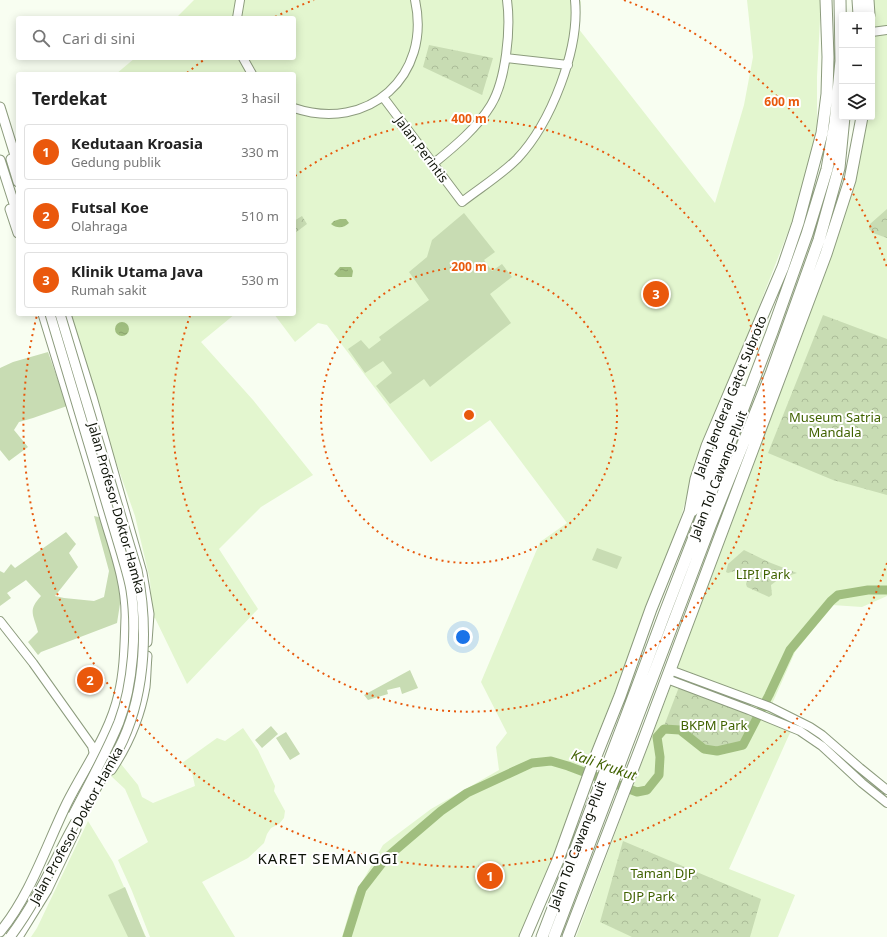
<!DOCTYPE html>
<html lang="id">
<meta charset="utf-8">
<style>
body{margin:0;font-family:"Noto Sans",sans-serif;background:#f2f2f2;color:#222}
.controls{position:absolute;right:12px;top:12px;display:grid;overflow:hidden;border-radius:4px;box-shadow:0 2px 10px #0003}
.controls button{width:36px;height:36px;display:grid;place-items:center;padding:0;border:0;border-bottom:1px solid #e0e0e0;background:#fff;color:#222;font:20px sans-serif}
.you{position:absolute;left:463px;top:637px;width:14px;height:14px;margin:-10px;border:3px solid #fff;border-radius:50%;background:#1a73e8;box-shadow:0 0 0 6px #1a73e833}
.badge{display:grid;place-items:center;width:26px;height:26px;border-radius:50%;background:#ea580c;color:#fff;font-size:13px;font-weight:700}
.pin{position:absolute;translate:-50% -50%;border:2px solid #fff;box-shadow:0 1px 4px #0006}
.list{margin:0;padding:0;list-style:none}
h2{display:flex;justify-content:space-between;align-items:center;height:52px;margin:0;padding:0 16px;font-size:17px}
h2 small{font-size:13px;font-weight:400;color:#767676}
.list li{display:grid;grid-template-columns:26px 1fr auto;gap:12px;align-items:center;box-sizing:border-box;height:56px;margin:0 8px 8px;padding:0 8px;border:1px solid #e0e0e0;border-radius:4px}
.list b{display:block;font-size:15px;white-space:nowrap}
.list p{margin:0;font-size:13px;white-space:nowrap;color:#767676}
.list em{font-size:13px;font-style:normal;color:#767676}
.icon{flex:none;width:22px;height:22px;fill:none;stroke:currentColor;stroke-width:2;stroke-linecap:round;stroke-linejoin:round}
.map{position:relative;flex:none;width:887px;height:937px;overflow:hidden}
.search{position:absolute;background:#fff;box-shadow:0 2px 10px #0003;left:16px;top:16px;width:280px;height:44px;display:flex;align-items:center;gap:10px;box-sizing:border-box;padding:0 14px;border-radius:4px;color:#767676;font-size:15px}
.panel{position:absolute;background:#fff;box-shadow:0 2px 10px #0003;left:16px;top:72px;width:280px;height:244px;border-radius:4px}
.map>svg:first-child{display:block}
</style>
<div class="map">
<svg width="887" height="937" viewBox="0 0 887 937">
<defs>
<pattern id="park-crowns" width="20" height="18" patternUnits="userSpaceOnUse"><rect width="20" height="18" fill="#c8dcb3"/><path d="M2 6a3 3 0 1 1 6 0M12 15a3 3 0 1 1 6 0" fill="none" stroke="#abbc98"/></pattern>
<pattern id="water-ripples" width="26" height="14" patternUnits="userSpaceOnUse"><rect width="26" height="14" fill="#a0be7f"/><path d="M2 4q2-2 4 0t4 0M15 11q2-2 4 0t4 0" fill="none" stroke="#89a26c"/></pattern>
</defs>
<rect width="100%" height="100%" fill="#f8fef1"/>
<path fill="#e3f6cf" d="M194 0H580L581 2 578 28 715 203 744 105 753 57 747 0H821L817 77V125L804 191 692 478 682 513 620 696 525 937H342L354 896 383 845 431 809 499 770 496 747 507 733 481 682 540 542 567 523 490 420 431 462 327 325 318 323 295 342 274 314H294V74H116L135 58H294V18H176Z
M873 0H887V596L862 607 832 605 795 652 772 704 800 717 789 735 729 869 795 895 778 937H576L671 685 729 511 750 456 785 382 816 297 862 117H872V34L874 19Z
M68 314H235L201 342 253 400 313 475 261 507 219 549 258 609 187 684 155 618 152 619 150 580 135 516 94 399Z
M243 728 258 750 275 786 274 791 285 811 284 818 279 824 271 828 267 834 264 843 248 858 202 882 235 937H150L132 891 118 860 148 842 125 789 111 776 121 764 138 785 142 797 153 803 195 786 192 773 182 763 217 738 225 741Z
M88 821 113 862 146 937H31L37 928Z"/>
<path fill="#c8dcb3" d="M464 213 495 252 484 260 492 271 502 264 512 277 490 294 511 323 430 387 424 379 390 404 376 386 392 373 383 361 365 373 348 349 361 340 369 349 381 340 379 337 429 300 409 272 427 257 432 240Z
M48 352 67 406 33 418 19 422 14 430 28 447 9 461 0 450V368L13 362Z
M94 516 103 518 123 585 117 623 41 652 38 655 28 642 38 632C34 615 27 611 41 596L26 580 7 593 11 598 0 606V571L4 573 11 564 15 568 66 532 76 544 69 553 78 567 55 596 64 598 94 601 104 597 109 571Z
M597 548 622 557 617 569 592 560Z
M410 670 418 688 402 694 400 687 387 690 388 694 368 700 364 695Z
M271 726 278 734 262 748 255 740Z
M286 732 300 754 290 760 276 738Z
M125 887 145 936 146 937H128L108 895Z"/>
<path fill="url(#park-crowns)" d="M429 45 493 58 482 95 423 67Z
M887 209V238L873 233 869 229 870 224Z
M302 216 307 224 295 233 294 221Z
M823 315 887 339V495L833 480 768 453Z
M744 550 771 563 797 573 779 579 771 585 772 595 769 597 747 587 746 584 749 574 739 570 728 573 726 572 728 564Z
M679 687 755 716 741 743 717 748 705 747 681 727 664 726Z
M623 841 761 899 750 937H632L600 922Z"/>
<path fill="url(#water-ripples)" d="M340 219H346L349 223C344 228 337 229 331 224L334 221Z
M340 267H351L353 271 352 277H338L334 274Z
M115 329a7 7 0 1 1 14 0a7 7 0 1 1-14 0Z"/>
<g fill="none" stroke-linecap="round" stroke-linejoin="round">
<path stroke="#a0be7f" stroke-width="9" d="M347 937 362 889 386 858 441 811 467 793 532 763 551 761 568 766 637 792 647 790 659 775 660 757 657 737 664 729 680 730 704 749 717 751 743 745 769 695 790 650 831 601 838 595 868 590H887"/>
<defs>
<path id="secondary" d="M237 18 240 0
M872 32 887 30
M243 58 252 74
M506 58 568 65
M383 97 462 202C480 188 501 175 517 159 551 123 580 49 575 0
M294 108C368 133 432 76 415 0
M433 164C454 147 477 128 491 105 506 80 511 29 507 0
M0 621 33 663 92 746 94 754
M670 670 770 707 810 727 822 735 860 768 887 790
M667 679 749 710 800 731 822 746 862 783 887 803"/>
<path id="primary" d="M0 107 18 165
M11 159 18 182
M0 160 18 216
M10 209 18 233
M66 314 92 397 142 573 149 614 147 642
M111 770C127 746 140 716 145 687 146 677 146 667 147 656
M0 932C31 894 46 846 67 803 85 767 110 734 119 694 125 670 125 643 126 618 127 582 113 547 103 512 84 446 63 380 43 314
M18 937 47 890 76 829"/>
<path id="highway" d="M858 0 859 15
M868 0 869 15
M692 511 697 505 701 497 742 391
M525 937 558 860 592 766 620 696 651 609 690 512 696 479 707 446 783 267 798 223 822 133 827 94 828 57 826 0
M542 937 626 717 664 615 698 527 772 332 807 234 827 169 835 123 841 61 840 0
M554 937 710 526 771 374 819 240 839 168 844 117
M568 937 643 742 826 254 850 180 862 117"/>
</defs>
<use href="#secondary" stroke="#8c9b7d" stroke-width="10"/>
<use href="#primary" stroke="#8c9b7d" stroke-width="11"/>
<use href="#highway" stroke="#8c9b7d" stroke-width="13"/>
<use href="#secondary" stroke="#fff" stroke-width="8"/>
<use href="#primary" stroke="#fff" stroke-width="9"/>
<use href="#highway" stroke="#fff" stroke-width="11"/>
<defs>
<path id="primary-bridge" d="M50 314 122 555C125 566 129 578 131 590 137 629 133 685 119 722 106 754 89 784 73 815
M10 937C35 904 51 868 70 832 87 801 108 772 123 740 146 689 148 624 137 570L60 314"/>
</defs>
<use href="#primary-bridge" stroke="#8c9b7d" stroke-width="11" stroke-linecap="butt"/>
<use href="#primary-bridge" stroke="#fff" stroke-width="9"/>
</g>
<g fill="none" stroke="#e8590c" stroke-width="2" stroke-dasharray="2 4">
<circle cx="469" cy="415" r="148"/>
<path d="M295 176A296 296 0 1 1 190 316"/>
<path d="M887 563A443 443 0 0 1 37 315M187 73A443 443 0 0 1 205 59M275 17A443 443 0 0 1 314 0M624 0A443 443 0 0 1 887 267"/>
</g>
<g text-anchor="middle" stroke-width="4" stroke-linejoin="round" paint-order="stroke">
<g font-size="13" fill="#0d1207" stroke="#fff">
<text transform="translate(422 149) rotate(53)" y="5">Jalan Perintis</text>
<text transform="translate(730 396) rotate(-68)" y="5">Jalan Jenderal Gatot Subroto</text>
<text transform="translate(718 475) rotate(-69)" y="5">Jalan Tol Cawang–Pluit</text>
<text transform="translate(117 508) rotate(74)" y="5">Jalan Profesor Doktor Hamka</text>
<text transform="translate(76 825) rotate(-61)" y="5">Jalan Profesor Doktor Hamka</text>
<text transform="translate(577 845) rotate(-69)" y="5">Jalan Tol Cawang–Pluit</text>
</g>
<g font-size="13" fill="#406200" stroke="#fff">
<text x="835" y="422">Museum Satria<tspan x="835" dy="15">Mandala</tspan></text>
<text x="763" y="579">LIPI Park</text>
<text x="714" y="730">BKPM Park</text>
<text x="663" y="878">Taman DJP</text>
<text x="649" y="901">DJP Park</text>
</g>
<g font-size="14" font-style="italic" fill="#416200" stroke="#fff">
<text transform="translate(604 765) rotate(19)" y="5">Kali Krukut</text>
</g>
<g font-size="15" letter-spacing="1" fill="#0d1207" stroke="#fff">
<text x="328" y="864">KARET SEMANGGI</text>
</g>
</g>
<circle cx="469" cy="415" r="6" fill="#e8590c" stroke="#fff" stroke-width="2"/>
<g font-size="12" text-anchor="middle" font-weight="bold" fill="#e8590c" stroke="#fff" stroke-width="4" stroke-linejoin="round" paint-order="stroke">
<text x="782" y="106">600 m</text>
<text x="469" y="123">400 m</text>
<text x="469" y="271">200 m</text>
</g>
</svg>
<div class="controls">
<button>+</button>
<button>−</button>
<button><svg class="icon" aria-label="layers" viewBox="0 0 24 24"><path d="M12 4l9 5-9 5-9-5zM3 14l9 5 9-5"/></svg></button>
</div>
<div class="you"></div>
<div class="pin badge" style="left:490px;top:876px">1</div>
<div class="pin badge" style="left:90px;top:680px">2</div>
<div class="pin badge" style="left:656px;top:294px">3</div>
<div class="search"><svg class="icon" aria-label="search" viewBox="0 0 24 24"><circle cx="10" cy="10" r="6"/><path d="M15 15l6 6"/></svg>Cari di sini</div>
<section class="panel">
<h2>Terdekat<small>3 hasil</small></h2>
<ul class="list">
<li><span class="badge">1</span><div><b>Kedutaan Kroasia</b><p>Gedung publik</p></div><em>330 m</em></li>
<li><span class="badge">2</span><div><b>Futsal Koe</b><p>Olahraga</p></div><em>510 m</em></li>
<li><span class="badge">3</span><div><b>Klinik Utama Java</b><p>Rumah sakit</p></div><em>530 m</em></li>
</ul>
</section>
</div>
